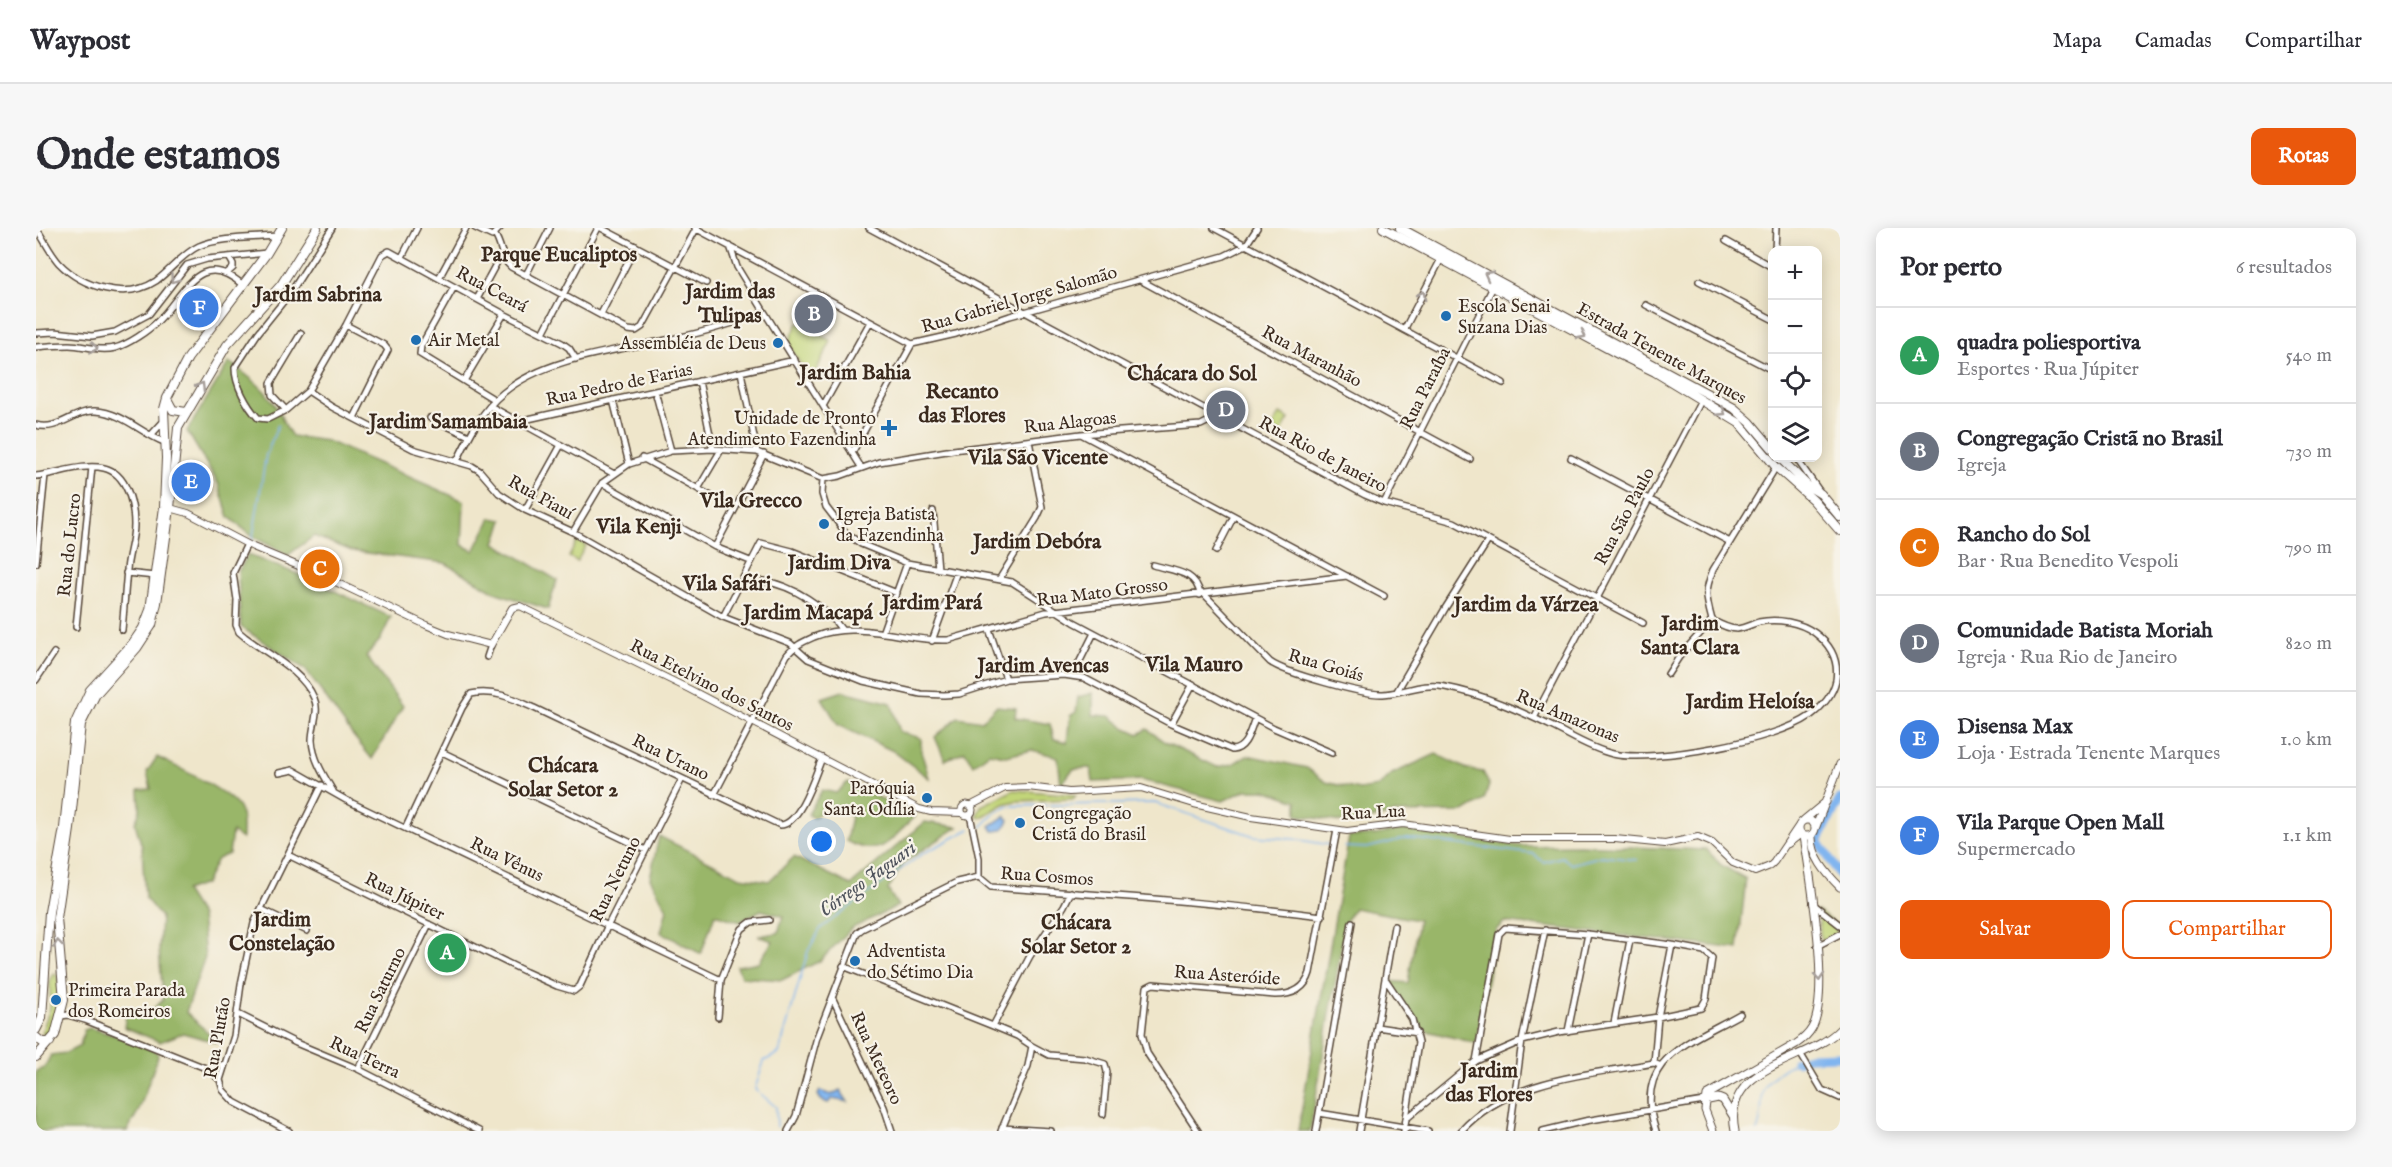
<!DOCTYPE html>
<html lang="pt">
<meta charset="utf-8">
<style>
body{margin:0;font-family:"IM FELL English",serif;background:#f7f7f7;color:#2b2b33}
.controls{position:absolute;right:18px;top:18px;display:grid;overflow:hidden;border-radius:12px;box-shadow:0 3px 15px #0003}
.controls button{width:54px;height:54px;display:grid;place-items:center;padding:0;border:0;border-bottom:2px solid #e1e1e2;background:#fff;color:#2b2b33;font:30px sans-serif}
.you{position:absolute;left:786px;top:614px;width:21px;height:21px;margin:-15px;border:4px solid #fff;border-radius:50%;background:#1a73e8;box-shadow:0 0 0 9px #1a73e833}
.badge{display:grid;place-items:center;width:39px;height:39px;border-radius:50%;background:#ea580c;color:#fff;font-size:20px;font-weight:700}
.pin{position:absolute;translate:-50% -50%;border:3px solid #fff;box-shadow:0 2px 6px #0006}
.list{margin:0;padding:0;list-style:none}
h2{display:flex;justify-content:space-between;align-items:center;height:78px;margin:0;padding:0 24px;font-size:26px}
h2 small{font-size:20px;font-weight:400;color:#7c7c81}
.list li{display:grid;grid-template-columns:39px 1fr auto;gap:18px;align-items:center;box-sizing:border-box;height:96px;padding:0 24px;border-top:2px solid #e1e1e2}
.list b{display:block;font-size:22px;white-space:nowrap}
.list p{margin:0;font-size:20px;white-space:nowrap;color:#7c7c81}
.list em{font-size:20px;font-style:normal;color:#7c7c81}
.actions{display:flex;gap:12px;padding:18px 24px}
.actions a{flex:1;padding:14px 0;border:2px solid #ea580c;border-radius:12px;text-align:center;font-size:21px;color:#ea580c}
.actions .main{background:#ea580c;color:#fff}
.icon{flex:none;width:33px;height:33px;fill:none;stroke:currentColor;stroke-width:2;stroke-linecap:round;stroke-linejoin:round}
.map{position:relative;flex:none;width:1804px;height:903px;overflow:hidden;border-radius:12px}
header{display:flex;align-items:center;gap:36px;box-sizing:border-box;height:84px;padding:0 30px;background:#fff;border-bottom:2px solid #e1e1e2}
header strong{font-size:28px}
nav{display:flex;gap:33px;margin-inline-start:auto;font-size:21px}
.intro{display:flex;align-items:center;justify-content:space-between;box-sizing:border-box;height:144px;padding:0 36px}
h1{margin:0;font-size:42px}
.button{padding:15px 27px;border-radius:12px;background:#ea580c;color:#fff;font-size:21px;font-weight:700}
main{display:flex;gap:36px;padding:0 36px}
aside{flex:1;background:#fff;border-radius:12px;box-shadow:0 3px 15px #0003}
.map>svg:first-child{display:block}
</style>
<header>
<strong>Waypost</strong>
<nav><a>Mapa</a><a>Camadas</a><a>Compartilhar</a></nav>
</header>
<div class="intro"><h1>Onde estamos</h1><a class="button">Rotas</a></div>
<main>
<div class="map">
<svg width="1804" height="903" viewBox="0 0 1804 903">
<rect width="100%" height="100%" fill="#f7f3e8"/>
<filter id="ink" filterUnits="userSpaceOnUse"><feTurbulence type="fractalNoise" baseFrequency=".0167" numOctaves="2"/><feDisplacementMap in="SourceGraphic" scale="12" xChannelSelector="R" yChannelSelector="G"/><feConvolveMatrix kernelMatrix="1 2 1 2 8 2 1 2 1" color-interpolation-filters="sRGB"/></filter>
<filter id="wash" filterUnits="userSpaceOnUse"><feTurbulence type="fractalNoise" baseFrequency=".008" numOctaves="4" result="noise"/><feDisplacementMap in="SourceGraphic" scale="24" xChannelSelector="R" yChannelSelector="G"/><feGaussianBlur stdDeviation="1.35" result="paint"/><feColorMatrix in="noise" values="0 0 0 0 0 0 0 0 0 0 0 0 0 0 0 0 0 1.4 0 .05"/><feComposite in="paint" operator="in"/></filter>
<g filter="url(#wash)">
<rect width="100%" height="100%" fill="#efe6cb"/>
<path fill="#c2d579" stroke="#7e804c" stroke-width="1.5" d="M762 95 795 113 775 153 752 116Z
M1244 186 1253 191 1245 205 1236 200Z
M541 313 550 317 541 333 533 329Z
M978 562 1040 567 1037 571 979 573 968 576 944 590 941 588 945 578Z
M1782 683 1799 696 1802 701 1799 707 1785 713Z
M404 715 423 726 418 735 400 725Z
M18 745 21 748 25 768 15 806 10 809 6 804 14 780V754Z"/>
<path fill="#99b669" stroke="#6a7044" stroke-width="1.5" d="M193 134C211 147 231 161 242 182 247 191 249 199 256 208L291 213 428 273 426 317 438 323 455 290 467 292 459 315 521 352 512 381 461 365 409 335 316 323 278 308 252 327 216 308 193 289 182 255 151 203Z
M212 327 264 347 355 389 344 412 330 428 367 478 336 531 315 505 269 441 205 399 202 344Z
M807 463 855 475 864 504 885 510V523L893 550 857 523 802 497 786 470Z
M1057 465V487L1074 488 1088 499 1103 506 1111 501 1130 515 1181 539 1197 536 1211 527 1271 540 1290 554 1323 562 1342 559 1356 546 1400 526 1433 542 1447 544 1453 557 1448 572 1428 584 1359 585 1317 596 1261 587V573L1229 562H1210L1187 573 1105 552 1057 554 1055 540 1037 541 1025 557 1022 529 996 522 970 528 953 525 937 537 929 523 909 532 899 509 922 489 946 493 960 478 980 480 979 490 1014 496 1018 511 1031 514 1034 488 1040 484 1042 469Z
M121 529C140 539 196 564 204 582 207 590 206 602 206 611L196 604 193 626 181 631 169 656 149 663 165 688 169 729 150 784 183 815 147 805 124 814 88 799 90 787 96 785 110 787 127 772 123 721 125 689 109 670 106 619 99 595 104 582 103 562 115 561 111 544Z
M812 554 879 588C855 611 846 632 810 613L815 588 805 582 792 579 777 590 772 586 786 562 800 565Z
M889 594 922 599 868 634 852 662 862 678 816 700 784 733 746 752 705 749 701 738 723 734 737 713 722 708 742 705 747 688 725 682 704 694 679 686 665 726 625 704 631 681 614 650 623 608 704 649 733 653 758 629 815 657Z
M1367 602 1485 618 1544 617 1671 622 1685 637 1710 651 1702 721 1468 694 1460 702 1440 815 1383 801 1353 753 1372 755 1382 692 1318 680 1310 692 1274 903H1262L1313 609 1339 607Z
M54 800 94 812 121 824 122 828 103 882 91 903H0V843L8 840 15 827 30 825 44 818 48 802Z"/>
<path fill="#81b5ef" stroke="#5e7086" stroke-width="1.5" d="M969 588 973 592C970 599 966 604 957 603L954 598Z
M804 862 812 874 796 871 792 875 785 872 782 867 784 863 795 867Z"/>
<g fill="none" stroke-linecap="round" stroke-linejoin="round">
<path stroke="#81b5ef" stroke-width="1.5" d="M216 314 230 227 242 197
M945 599 960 584 973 578 1119 575 1218 608 1258 611 1294 617
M1309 619 1331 620 1371 610 1498 626 1507 634 1526 629 1535 636 1566 628 1601 632
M741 899 740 879 719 861 728 833 743 825 772 723 785 700 886 626 934 601
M1721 903C1726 891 1725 882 1726 870 1726 853 1747 841 1760 833"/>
<path stroke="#81b5ef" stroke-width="9" d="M1804 571 1782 613 1804 647
M1760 833 1772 829 1804 828"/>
</g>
</g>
<g filter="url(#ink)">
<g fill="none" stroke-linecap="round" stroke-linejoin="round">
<defs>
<path id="minor" d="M0 0C8 11 14 25 23 35 46 59 90 73 120 53 135 42 146 26 163 18 183 9 218 10 241 8
M439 0 456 8 464 0
M565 0 670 55
M659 0 876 116 920 106 974 88 1188 28 1210 17 1221 0
M833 0 1329 267 1348 275 1418 294 1607 395
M1178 0 1467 155
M459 7C466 18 465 31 475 39L592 102 600 103 606 99 610 92 660 1
M1690 13 1736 39
M694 18 701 39 729 85 825 239
M1739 22 1740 0
M366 29 381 0
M191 45 197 40V36L193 29
M490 47 514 0
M403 50 430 0
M1104 52 1434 231
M1663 53 1736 91
M418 59 385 118 384 126 459 172
M441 71 466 25
M1610 77 1736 142
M565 86 600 18
M310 97 348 117 352 122 318 190
M1368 102 1405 31
M0 105 19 104 56 108 79 104 113 86 151 37 171 31 231 25
M265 105 235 155 236 167 250 182 272 163 310 97 346 27 353 23 468 86 526 115 533 120 540 131
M507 105 562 0
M0 119C11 118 22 117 33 117 48 117 63 124 79 120 93 116 112 103 122 93 150 64 164 20 207 57
M705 144 721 224
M428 153 468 86
M663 153 677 221
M272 163 296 179 377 221 436 238 444 243 463 265 489 282 537 304 687 389 754 415 772 431 827 453 885 466 908 467 923 466 970 451 1028 447 1048 450 1135 496 1196 522C1211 521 1214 502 1219 490
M619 163 635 223
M577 172 593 236
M454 178 578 246
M787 178 834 94
M250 182 232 191 222 190C211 178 199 157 199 140L222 105 255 64 296 0
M394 190 433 208
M483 193 759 132
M0 197C22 204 38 182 59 183 86 184 105 205 128 214
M1045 206 1348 368
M115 207 127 194
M816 225 876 116
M606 230 675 268
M1535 230 1694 314
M1760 230 1784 264
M421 233C433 208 446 182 467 165 512 127 589 122 645 109 673 103 701 94 729 85
M0 248C21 246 47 235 68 240 91 245 98 277 98 297 98 312 92 327 91 342 89 362 88 382 86 402
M787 251 786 266 790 279 810 305 825 316 871 335 976 354 1038 394 1238 500 1296 525
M566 255 679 319 714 333
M662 261 685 222
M1348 275 1457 59
M489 282 525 217
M897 283 902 341
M537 304 566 255 593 236 635 223 677 221 721 224 787 251 804 248 843 234 917 222 1045 206 1165 197 1173 193 1178 185
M211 316 197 345 201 372 200 397 203 404 209 409C231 426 267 443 278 470 284 483 276 498 276 512 277 531 288 548 297 563
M679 319 728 226
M1180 323 1198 288
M0 335 9 247
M1117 337C1137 343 1161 343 1164 367
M90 345 119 348
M964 350 1001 290 1006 279 993 213
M728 353C757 358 789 378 806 402
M1169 367 1234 434C1249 445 1328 467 1347 466 1368 465 1386 454 1409 459 1447 466 1484 483 1519 500 1537 509 1556 521 1577 526 1618 535 1739 513 1774 488 1785 480 1797 467 1800 452 1803 432 1795 417 1779 405 1764 394 1741 390 1723 394 1716 396 1709 400 1701 401 1693 401 1683 396 1676 392 1670 370 1668 364 1677 342L1740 239
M687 389 725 315 756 323 861 365
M40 399 56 239
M953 401 970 451
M846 405 871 335
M896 413 921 344
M451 429 455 417
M1632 446 1643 429 1676 392
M1037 447 1058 405
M0 452 18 425
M1361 463 1410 379 1452 313
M1498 490 1666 171
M1135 496 1157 456
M406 524 610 622
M243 545 257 542 310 572 685 752
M678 567 751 427C758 418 767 414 778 409 822 391 867 414 912 412L1010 384 1311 348
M934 587 943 630V649
M370 599 426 480 435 466C458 461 478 471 498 480L744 597C764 597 779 547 786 530
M252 627 490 744 521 758 538 763 544 758 572 697 646 551
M1777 676 1804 697
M225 681 271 703
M1781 718 1804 706
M807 738 957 798 981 808 996 818 992 838 965 903
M1350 752 1376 791 1382 815 1368 903
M797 771 848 879 856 903
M202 786 260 815 322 841 443 903
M25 788 32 787 49 792 172 841 189 836
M682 789 685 752 702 709 706 701 715 694 733 692
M1578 795 1594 712
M957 798 994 728 1028 678 1035 664
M1341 799 1381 805
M1532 803 1552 706
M996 818 1013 827 1049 830 1069 836 1071 844 1067 886
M1764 825 1786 862 1804 870
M1618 835 1622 789 1636 717
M172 841 184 852
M322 841 393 696
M1283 885 1392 903
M1370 891 1440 833 1486 813 1523 804 1622 789 1665 780 1670 771 1676 730 1668 723 1636 717 1552 706 1469 700 1463 706 1440 833
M966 900 1015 903
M253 903 198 874 187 862 184 852 198 808 205 756 218 695 286 557
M752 903 760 888 781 809 821 705 826 701 921 654 943 649 955 659C1066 667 1176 674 1286 688
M1162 903 1111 825 1106 806 1111 759 1117 756 1239 767C1255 767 1269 762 1274 745L1301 602
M1280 903 1316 694
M1323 903 1358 698
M1425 903C1473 850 1553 847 1618 835L1623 837
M1474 903 1486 813 1509 702
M1507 903 1549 893 1668 873
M1620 903C1595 831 1653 815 1704 786"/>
<path id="tertiary" d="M134 280 152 285 217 319 289 349 390 397 412 406 455 417 476 380 484 378 653 461 883 581 895 584 926 585
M925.5 582a5.5 5.5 0 1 1 11 0a5.5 5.5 0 1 1-11 0Z
M934 578 969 560 992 559 1033 564 1105 560 1158 576 1215 589 1311 603 1367 596 1474 611H1579L1629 616 1662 609 1676 615 1697 635 1719 644 1734 638 1738 634 1763 597
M1752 616 1765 606"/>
<path id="secondary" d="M1763 600a8 8 0 1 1 16 0a8 8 0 1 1-16 0Z
M1768 592 1790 574
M1779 601 1804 536
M1776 607C1775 628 1790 645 1804 659
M1668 873 1682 870 1687 872 1697 888
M1677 903 1669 882 1671 867 1760 816C1766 812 1772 807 1776 800 1795 766 1774 649 1768 608
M1699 903C1685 836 1772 835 1804 801"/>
<path id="primary" d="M1347 0 1582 126 1619 144 1703 195 1740 239 1777 272 1804 303
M1364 0 1698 180 1714 194 1736 220
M131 171 137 182 150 184
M1744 230 1772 258 1785 266 1804 289
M0 802 6 790 13 684 28 600 39 495 54 462 96 416 107 400 114 382 128 279 130 230 128 181 131 170 152 130 231 25 246 0
M0 809 6 814H14
M0 829 19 807 28 772 21 690 34 601 45 496 60 466 101 420 116 397 121 375 134 280 142 200 191 117 245 57 281 0"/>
</defs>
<use href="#minor" stroke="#564638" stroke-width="8"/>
<use href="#tertiary" stroke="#564638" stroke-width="8"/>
<use href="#secondary" stroke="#564638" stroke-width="9"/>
<use href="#primary" stroke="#564638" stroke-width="10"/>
<use href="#minor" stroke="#fff" stroke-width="5"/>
<use href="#tertiary" stroke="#fff" stroke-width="6"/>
<use href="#secondary" stroke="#fff" stroke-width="7"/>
<use href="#primary" stroke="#fff" stroke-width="8"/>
</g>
<defs><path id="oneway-chevron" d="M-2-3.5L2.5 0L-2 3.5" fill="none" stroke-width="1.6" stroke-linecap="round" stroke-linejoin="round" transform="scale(1.5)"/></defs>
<g stroke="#a79f9a">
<use href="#oneway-chevron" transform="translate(1452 47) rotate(-152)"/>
<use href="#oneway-chevron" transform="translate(138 51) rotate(126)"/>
<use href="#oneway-chevron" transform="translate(1386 67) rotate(-62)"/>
<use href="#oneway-chevron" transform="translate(1546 107) rotate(28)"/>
<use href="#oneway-chevron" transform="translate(58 120) rotate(7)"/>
<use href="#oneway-chevron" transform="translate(165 158) rotate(-59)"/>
<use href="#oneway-chevron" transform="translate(1686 184) rotate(33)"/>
<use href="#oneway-chevron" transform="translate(22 716) rotate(-96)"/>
<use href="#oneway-chevron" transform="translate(1783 749) rotate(86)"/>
</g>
</g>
<g fill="#1f6fb2" stroke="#f7f3e8" stroke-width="2">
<circle cx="1410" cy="88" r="6"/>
<circle cx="380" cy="112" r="6"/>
<circle cx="742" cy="115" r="6"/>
<path d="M850 191h6v6h6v6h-6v6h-6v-6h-6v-6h6z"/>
<circle cx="788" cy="296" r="6"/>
<circle cx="891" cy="570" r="6"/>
<circle cx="984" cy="595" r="6"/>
<circle cx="819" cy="733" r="6"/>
<circle cx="20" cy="772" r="6"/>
</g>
<g text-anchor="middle" stroke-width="4.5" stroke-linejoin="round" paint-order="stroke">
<g font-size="18" fill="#3b2a1e" stroke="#f7f3e8">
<text transform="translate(456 61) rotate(28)" y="6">Rua Ceará</text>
<text transform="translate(983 71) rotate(-16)" y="6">Rua Gabriel Jorge Salomão</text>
<text transform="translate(1626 125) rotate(29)" y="6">Estrada Tenente Marques</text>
<text transform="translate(1276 128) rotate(28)" y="6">Rua Maranhão</text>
<text transform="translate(583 156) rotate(-12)" y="6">Rua Pedro de Farias</text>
<text transform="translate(1389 160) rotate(-63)" y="6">Rua Paraíba</text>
<text transform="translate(1034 194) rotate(-6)" y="6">Rua Alagoas</text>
<text transform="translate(1287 226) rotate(28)" y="6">Rua Rio de Janeiro</text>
<text transform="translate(505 269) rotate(29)" y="6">Rua Piauí</text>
<text transform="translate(1588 288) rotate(-62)" y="6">Rua São Paulo</text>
<text transform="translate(33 317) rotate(-84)" y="6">Rua do Lucro</text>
<text transform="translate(1066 364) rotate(-7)" y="6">Rua Mato Grosso</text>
<text transform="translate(1290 437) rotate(16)" y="6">Rua Goiás</text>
<text transform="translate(676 457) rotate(27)" y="6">Rua Etelvino dos Santos</text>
<text transform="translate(1532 488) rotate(23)" y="6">Rua Amazonas</text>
<text transform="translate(635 529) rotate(26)" y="6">Rua Urano</text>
<text transform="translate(1337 584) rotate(-3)" y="6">Rua Lua</text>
<text transform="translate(471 631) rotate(26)" y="6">Rua Vênus</text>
<text transform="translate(1011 648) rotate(4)" y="6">Rua Cosmos</text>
<text transform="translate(579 651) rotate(-64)" y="6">Rua Netuno</text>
<text transform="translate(369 668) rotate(26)" y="6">Rua Júpiter</text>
<text transform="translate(1191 747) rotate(4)" y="6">Rua Asteróide</text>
<text transform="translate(344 762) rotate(-64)" y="6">Rua Saturno</text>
<text transform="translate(181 810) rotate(-80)" y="6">Rua Plutão</text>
<text transform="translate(329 829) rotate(25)" y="6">Rua Terra</text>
<text transform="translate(841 830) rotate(65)" y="6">Rua Meteoro</text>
</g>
<g font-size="18" fill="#3b2a1e" stroke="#f7f3e8" text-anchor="start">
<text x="1422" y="84">Escola Senai<tspan x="1422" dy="21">Suzana Dias</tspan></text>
<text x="392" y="118">Air Metal</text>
<text x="730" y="121" text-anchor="end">Assembléia de Deus</text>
<text x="840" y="196" text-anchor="end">Unidade de Pronto<tspan x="840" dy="21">Atendimento Fazendinha</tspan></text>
<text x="800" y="292">Igreja Batista<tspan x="800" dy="21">da Fazendinha</tspan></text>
<text x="879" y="566" text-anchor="end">Paróquia<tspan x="879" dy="21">Santa Odília</tspan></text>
<text x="996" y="591">Congregação<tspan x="996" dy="21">Cristã do Brasil</tspan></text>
<text x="831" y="729">Adventista<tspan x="831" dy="21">do Sétimo Dia</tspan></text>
<text x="32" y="768">Primeira Parada<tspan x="32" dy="21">dos Romeiros</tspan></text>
</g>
<g font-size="20" font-style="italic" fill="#50545d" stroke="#f7f3e8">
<text transform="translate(831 650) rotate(-36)" y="7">Córrego Jaguari</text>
</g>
<g font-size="21" font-weight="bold" fill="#3b2a1e" stroke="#f7f3e8">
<text x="523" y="33">Parque Eucaliptos</text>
<text x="694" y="70">Jardim das<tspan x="694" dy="24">Tulipas</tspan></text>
<text x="282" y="73">Jardim Sabrina</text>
<text x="819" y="151">Jardim Bahia</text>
<text x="1156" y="152">Chácara do Sol</text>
<text x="926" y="170">Recanto<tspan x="926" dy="24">das Flores</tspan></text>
<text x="412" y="200">Jardim Samambaia</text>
<text x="1002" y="236">Vila São Vicente</text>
<text x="715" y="279">Vila Grecco</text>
<text x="603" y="305">Vila Kenji</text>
<text x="1001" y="320">Jardim Debóra</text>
<text x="803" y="341">Jardim Diva</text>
<text x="691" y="362">Vila Safári</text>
<text x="896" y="381">Jardim Pará</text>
<text x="1490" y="383">Jardim da Várzea</text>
<text x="772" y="391">Jardim Macapá</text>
<text x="1654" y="402">Jardim<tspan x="1654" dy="24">Santa Clara</tspan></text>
<text x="1158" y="443">Vila Mauro</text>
<text x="1007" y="444">Jardim Avencas</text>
<text x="1714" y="480">Jardim Heloísa</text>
<text x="527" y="544">Chácara<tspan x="527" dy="24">Solar Setor 2</tspan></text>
<text x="246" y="698">Jardim<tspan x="246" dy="24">Constelação</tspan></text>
<text x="1040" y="701">Chácara<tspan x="1040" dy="24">Solar Setor 2</tspan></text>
<text x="1453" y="849">Jardim<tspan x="1453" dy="24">das Flores</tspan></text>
</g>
</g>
</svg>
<div class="controls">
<button>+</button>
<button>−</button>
<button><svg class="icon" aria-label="locate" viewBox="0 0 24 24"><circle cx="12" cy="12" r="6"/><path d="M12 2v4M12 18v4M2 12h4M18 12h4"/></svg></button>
<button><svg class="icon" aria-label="layers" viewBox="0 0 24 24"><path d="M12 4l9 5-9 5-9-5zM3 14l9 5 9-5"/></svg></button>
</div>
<div class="you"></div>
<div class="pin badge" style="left:411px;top:725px;background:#2e9e5b">A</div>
<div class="pin badge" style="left:778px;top:86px;background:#6b7280">B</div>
<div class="pin badge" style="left:284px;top:341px;background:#e8710a">C</div>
<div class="pin badge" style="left:1190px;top:182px;background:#6b7280">D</div>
<div class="pin badge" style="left:155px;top:254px;background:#3f7fe0">E</div>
<div class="pin badge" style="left:163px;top:80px;background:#3f7fe0">F</div>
</div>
<aside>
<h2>Por perto<small>6 resultados</small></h2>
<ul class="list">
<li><span class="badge" style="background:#2e9e5b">A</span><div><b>quadra poliesportiva</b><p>Esportes · Rua Júpiter</p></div><em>540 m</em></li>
<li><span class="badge" style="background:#6b7280">B</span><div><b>Congregação Cristã no Brasil</b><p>Igreja</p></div><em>730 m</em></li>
<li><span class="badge" style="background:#e8710a">C</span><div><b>Rancho do Sol</b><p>Bar · Rua Benedito Vespoli</p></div><em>790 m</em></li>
<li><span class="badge" style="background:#6b7280">D</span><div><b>Comunidade Batista Moriah</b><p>Igreja · Rua Rio de Janeiro</p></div><em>820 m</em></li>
<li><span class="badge" style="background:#3f7fe0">E</span><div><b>Disensa Max</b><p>Loja · Estrada Tenente Marques</p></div><em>1.0 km</em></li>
<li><span class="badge" style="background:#3f7fe0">F</span><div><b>Vila Parque Open Mall</b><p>Supermercado</p></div><em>1.1 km</em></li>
</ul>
<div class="actions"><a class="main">Salvar</a><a>Compartilhar</a></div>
</aside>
</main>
